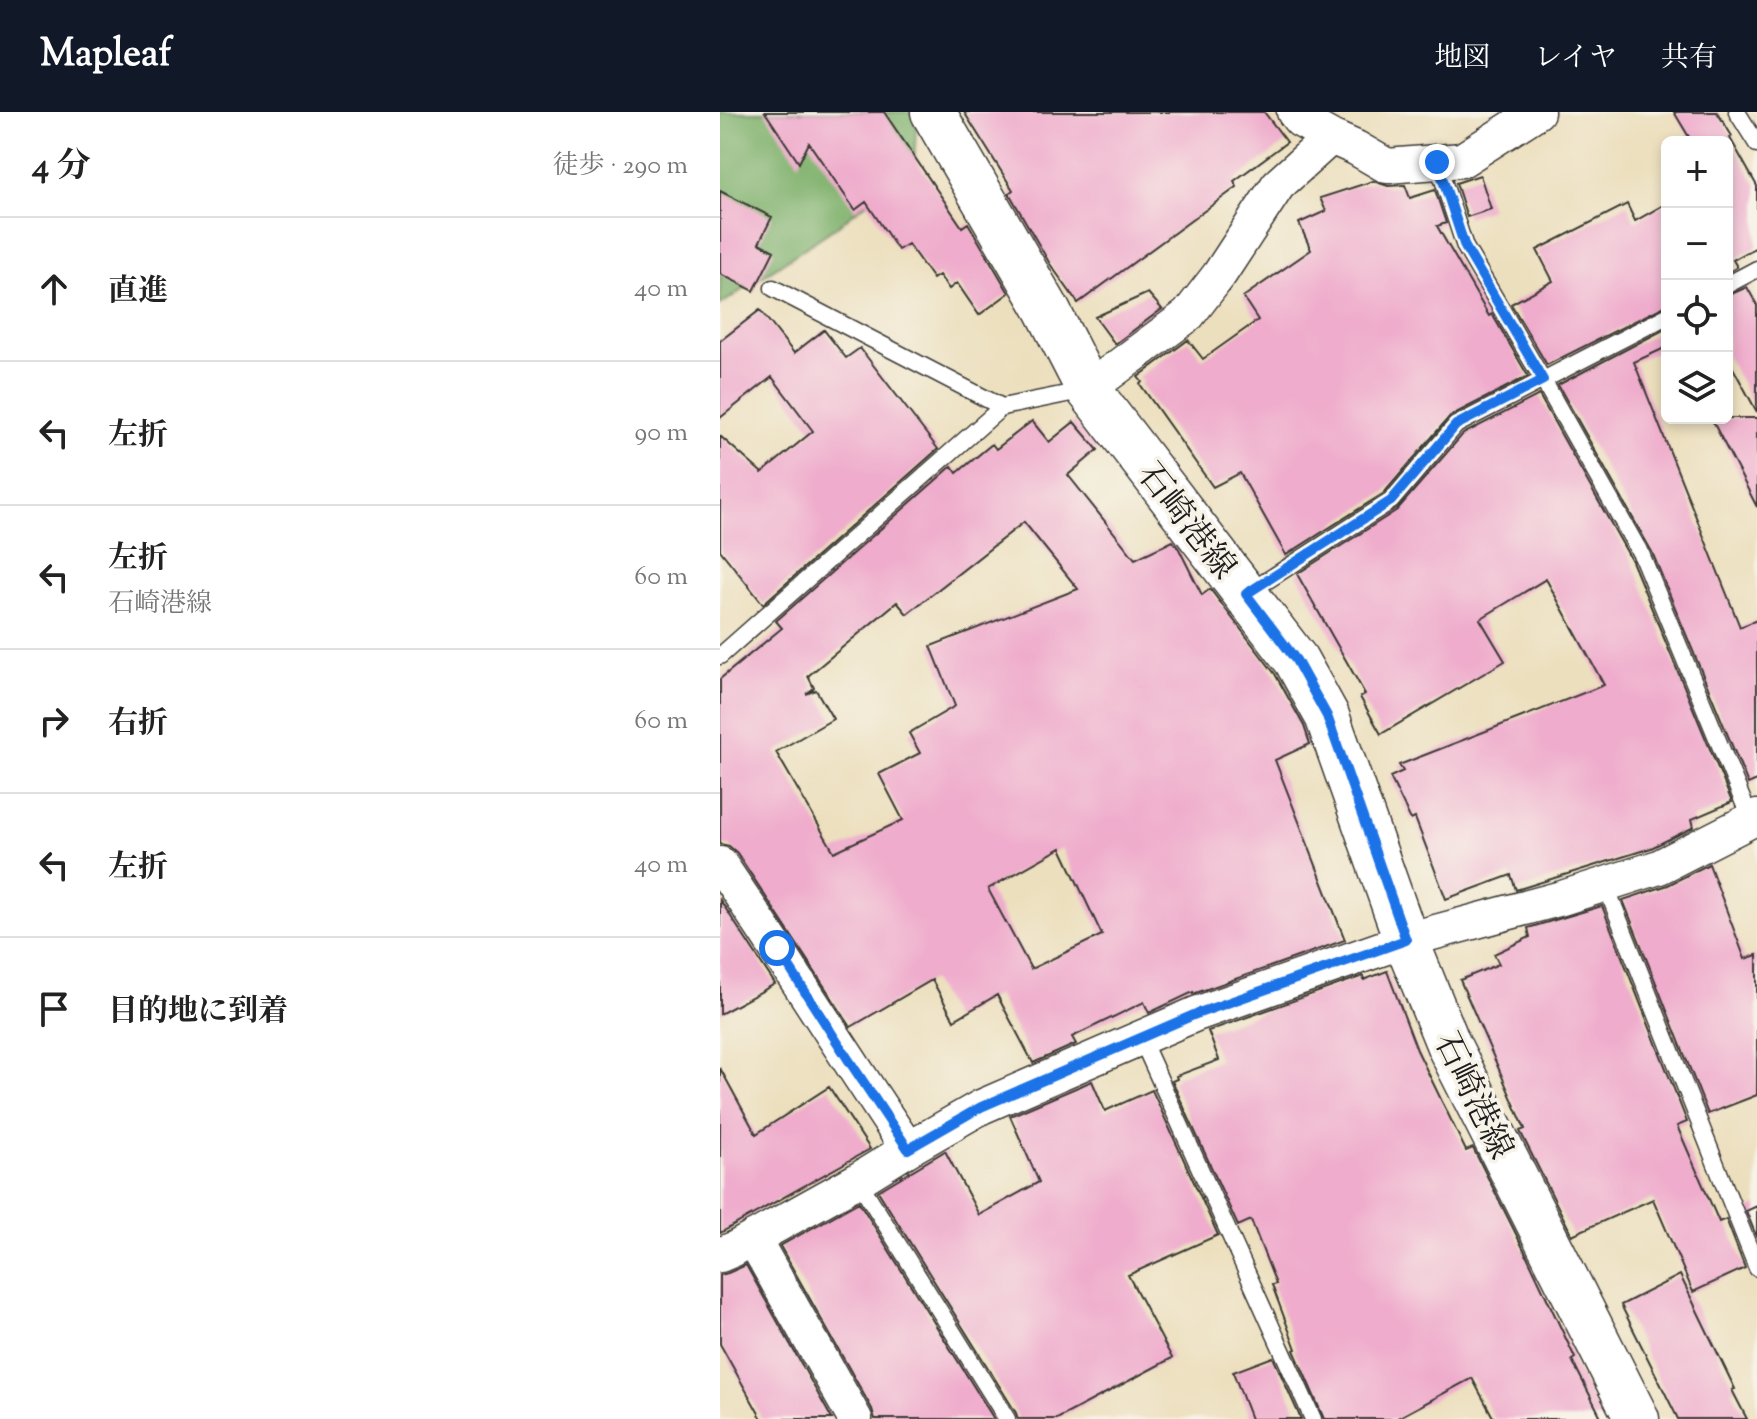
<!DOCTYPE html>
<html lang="ja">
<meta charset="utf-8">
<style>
body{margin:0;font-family:"Sorts Mill Goudy","Noto Serif JP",serif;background:#f2f2f2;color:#222}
.controls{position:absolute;right:24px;top:24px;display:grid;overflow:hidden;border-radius:12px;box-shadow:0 4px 12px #0003}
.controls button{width:72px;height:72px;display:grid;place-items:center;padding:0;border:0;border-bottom:2px solid #e0e0e0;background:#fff;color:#222;font:40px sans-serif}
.stop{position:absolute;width:24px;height:24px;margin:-18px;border:6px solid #1a73e8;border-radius:50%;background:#fff}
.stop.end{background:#1a73e8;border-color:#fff;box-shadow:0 2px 8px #0008}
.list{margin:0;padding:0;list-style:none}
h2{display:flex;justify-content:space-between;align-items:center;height:104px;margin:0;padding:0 32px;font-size:34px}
h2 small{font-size:26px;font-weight:400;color:#767676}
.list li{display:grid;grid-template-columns:52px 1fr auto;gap:24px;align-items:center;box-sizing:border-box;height:144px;padding:0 32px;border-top:2px solid #e0e0e0}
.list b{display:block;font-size:30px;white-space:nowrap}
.list p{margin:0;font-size:26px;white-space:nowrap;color:#767676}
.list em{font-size:26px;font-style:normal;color:#767676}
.icon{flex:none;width:44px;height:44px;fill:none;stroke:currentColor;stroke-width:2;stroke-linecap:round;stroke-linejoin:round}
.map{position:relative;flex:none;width:1037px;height:1307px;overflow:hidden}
header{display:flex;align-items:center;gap:48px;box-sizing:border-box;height:112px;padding:0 40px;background:#111827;color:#fff}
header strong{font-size:38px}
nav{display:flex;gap:44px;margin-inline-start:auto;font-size:28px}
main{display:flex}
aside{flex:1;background:#fff}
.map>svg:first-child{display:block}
</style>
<header>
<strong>Mapleaf</strong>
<nav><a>地図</a><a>レイヤ</a><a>共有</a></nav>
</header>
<main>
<aside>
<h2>4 分<small>徒歩 · 290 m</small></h2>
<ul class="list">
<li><svg class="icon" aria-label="ahead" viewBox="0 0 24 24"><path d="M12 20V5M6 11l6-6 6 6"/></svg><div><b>直進</b></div><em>40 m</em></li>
<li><svg class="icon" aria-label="left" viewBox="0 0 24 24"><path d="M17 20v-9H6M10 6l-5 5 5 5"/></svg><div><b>左折</b></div><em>90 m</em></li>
<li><svg class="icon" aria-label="left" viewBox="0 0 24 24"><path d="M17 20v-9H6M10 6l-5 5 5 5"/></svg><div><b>左折</b><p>石崎港線</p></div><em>60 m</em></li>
<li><svg class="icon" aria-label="right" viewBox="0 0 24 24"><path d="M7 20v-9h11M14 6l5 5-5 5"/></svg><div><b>右折</b></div><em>60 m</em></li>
<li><svg class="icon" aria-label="left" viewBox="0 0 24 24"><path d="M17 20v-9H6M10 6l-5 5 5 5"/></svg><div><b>左折</b></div><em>40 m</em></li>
<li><svg class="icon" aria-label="arrive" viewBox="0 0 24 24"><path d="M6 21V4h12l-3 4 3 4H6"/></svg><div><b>目的地に到着</b></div></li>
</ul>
</aside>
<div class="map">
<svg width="1037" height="1307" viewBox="0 0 1037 1307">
<rect width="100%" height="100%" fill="#f7f3e8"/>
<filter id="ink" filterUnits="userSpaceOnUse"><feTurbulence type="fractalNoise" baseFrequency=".0125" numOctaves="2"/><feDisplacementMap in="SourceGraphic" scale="16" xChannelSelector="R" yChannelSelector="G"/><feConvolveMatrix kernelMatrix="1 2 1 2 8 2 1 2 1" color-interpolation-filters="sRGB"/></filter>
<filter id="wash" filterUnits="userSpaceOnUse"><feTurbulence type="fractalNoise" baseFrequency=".006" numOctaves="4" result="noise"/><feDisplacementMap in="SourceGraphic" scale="32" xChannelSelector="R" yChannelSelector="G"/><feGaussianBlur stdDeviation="1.8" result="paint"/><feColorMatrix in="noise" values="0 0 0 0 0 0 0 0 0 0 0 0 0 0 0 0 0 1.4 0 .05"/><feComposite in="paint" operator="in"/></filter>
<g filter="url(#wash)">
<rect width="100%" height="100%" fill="#ecdfbd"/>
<path fill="#7eb16c" stroke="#4d6644" stroke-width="2" d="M0 0H197L194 53 116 115 0 193Z"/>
<g id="blocks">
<path fill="#efaccc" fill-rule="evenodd" d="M45 0H164L242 115 248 111 289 181 259 203 237 171 229 177 219 163 213 167 188 132 178 138 146 90 135 98 89 31 79 51Z
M244 0H544L567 30 514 69 517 75 358 191 330 152 289 81 293 78Z
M954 0H997L1012 24 1010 26 1037 74V135L1013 148 1017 155 1007 161V30H972Z
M760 63 771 97 747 105 736 71Z
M653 69 668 74 685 73 690 86 715 78 726 111 717 114 769 204 772 202 808 264 730 304 664 381 566 443 520 361 493 375 420 272 422 270 418 265 468 228 483 247 538 208 523 185 591 138 579 111 606 99 600 86Z
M0 79 52 105 39 131 54 139 34 179 0 162Z
M947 91V193L827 253 791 192 833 169 817 138 907 92 915 109Z
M1027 175 1037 193V300L1007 245V184Z
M428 181 442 197 395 232 375 205Z
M40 198 74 241 104 218 126 246 140 236 218 337 43 492 0 438V324L42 361 93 319 52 265 0 306V229Z
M947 216V235L914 250 1020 515 1037 508V668L1028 672 932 440 838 273Z
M819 283 912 449 1012 690 972 707 974 715 931 736 796 778 791 763 726 787 695 706 691 708 670 665 683 659 679 653 884 573 826 467 760 507 785 549 661 622 640 585 645 582 577 462 677 398 743 322Z
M991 306H1037V395Z
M312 309 329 330 354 310 378 338 348 363 415 447 453 429 459 437 482 483 490 477 555 562 584 614 590 632 555 648 625 828 473 882V880L429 901 424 890 352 925 356 932 313 951 277 883 234 908 212 868 131 915 17 741 9 734 0 732V567L62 516 56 509 232 354 237 361 272 332 276 337ZM304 410 358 477 211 534 235 594 189 621 200 641 159 662 183 708 114 740 56 640 113 607 96 578 86 582 94 576 88 564 177 490 187 502ZM341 736 382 823 311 857 268 777Z
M989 752 1025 847 1037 843V983L988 1002 903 788 948 773Z
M0 788 55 872 0 902Z
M882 794 967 1010 957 1014 999 1110 1006 1107 1025 1156 973 1180 933 1087 852 1123 800 1019 805 1017 740 868 779 852 774 842 810 825 808 816Z
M667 859 697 938 746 1039 753 1036 807 1144 855 1246 852 1248 882 1307H774L752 1266 676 1307H604L574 1238 576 1237 552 1173 556 1172 531 1108 518 1114 452 969 457 967 456 964 499 948 488 919 643 864 644 868Z
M0 956 36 1022 109 975 150 1037 0 1121Z
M372 969 385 999 432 978 498 1123 408 1163 452 1246 337 1307H298L296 1301 158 1079 225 1039 259 1103 319 1070 290 1004Z
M139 1090 274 1307H155L152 1297 60 1134Z
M1037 1094V1126L1026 1099Z
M26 1153 112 1307H42L0 1232V1163L8 1161Z
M960 1163 1015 1277 1012 1278 1027 1307H958L901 1193Z
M553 1245 581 1307H531L513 1260Z"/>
</g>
</g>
<g filter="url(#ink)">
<use href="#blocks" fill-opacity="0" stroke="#3b3934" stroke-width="2"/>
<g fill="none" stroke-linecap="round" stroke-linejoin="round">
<defs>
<path id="service" d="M1017 0 1037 32
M717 50 745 135 823 268 922 444 1032 711
M1007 173 1037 157
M53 176 282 295
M526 482 671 389 736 313 947 204
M0 544 282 295 366 278
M885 772 1037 1156
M421 926 593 1307
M138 1068 287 1307"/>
<path id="minor" d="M574 0 580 8 611 25 636 36 667 54 742 48 817 0
M368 277 468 203 499 163 558 73 611 25
M0 752C64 846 124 942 188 1037
M33 1126 135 1307
M0 1143 14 1137 138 1068 188 1037 261 995 476 902 686 828 842 786 939 755 1037 705"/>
<path id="secondary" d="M213 0 327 197 368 277 576 548 607 604 686 828 729 934 917 1307"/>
</defs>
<use href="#service" stroke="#3b3934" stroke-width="19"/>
<use href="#minor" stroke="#3b3934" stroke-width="37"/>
<use href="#secondary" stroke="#3b3934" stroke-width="47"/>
<use href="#service" stroke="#fff" stroke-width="16"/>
<use href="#minor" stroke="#fff" stroke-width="34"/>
<use href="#secondary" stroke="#fff" stroke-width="44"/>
</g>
</g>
<g fill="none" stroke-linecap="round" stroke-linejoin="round" filter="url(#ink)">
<path stroke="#1a73e8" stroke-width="10" d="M57 836 128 947 188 1037 261 995 476 902 686 828 607 604 576 548 526 482 671 389 736 313 823 268 745 135 717 50"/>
</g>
<g text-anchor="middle" stroke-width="7" stroke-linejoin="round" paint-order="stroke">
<g font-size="34" fill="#1c1c1c" stroke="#f7f3e8">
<text transform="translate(468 408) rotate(52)" y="12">石崎港線</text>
<text transform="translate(755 983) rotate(64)" y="12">石崎港線</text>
</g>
</g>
</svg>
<div class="controls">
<button>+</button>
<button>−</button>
<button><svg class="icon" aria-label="locate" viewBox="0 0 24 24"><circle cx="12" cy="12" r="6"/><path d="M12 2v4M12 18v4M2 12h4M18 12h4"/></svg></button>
<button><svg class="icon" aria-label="layers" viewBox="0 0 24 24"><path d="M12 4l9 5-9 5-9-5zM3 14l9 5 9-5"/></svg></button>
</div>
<div class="stop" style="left:57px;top:836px"></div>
<div class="stop end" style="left:717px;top:50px"></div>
</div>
</main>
